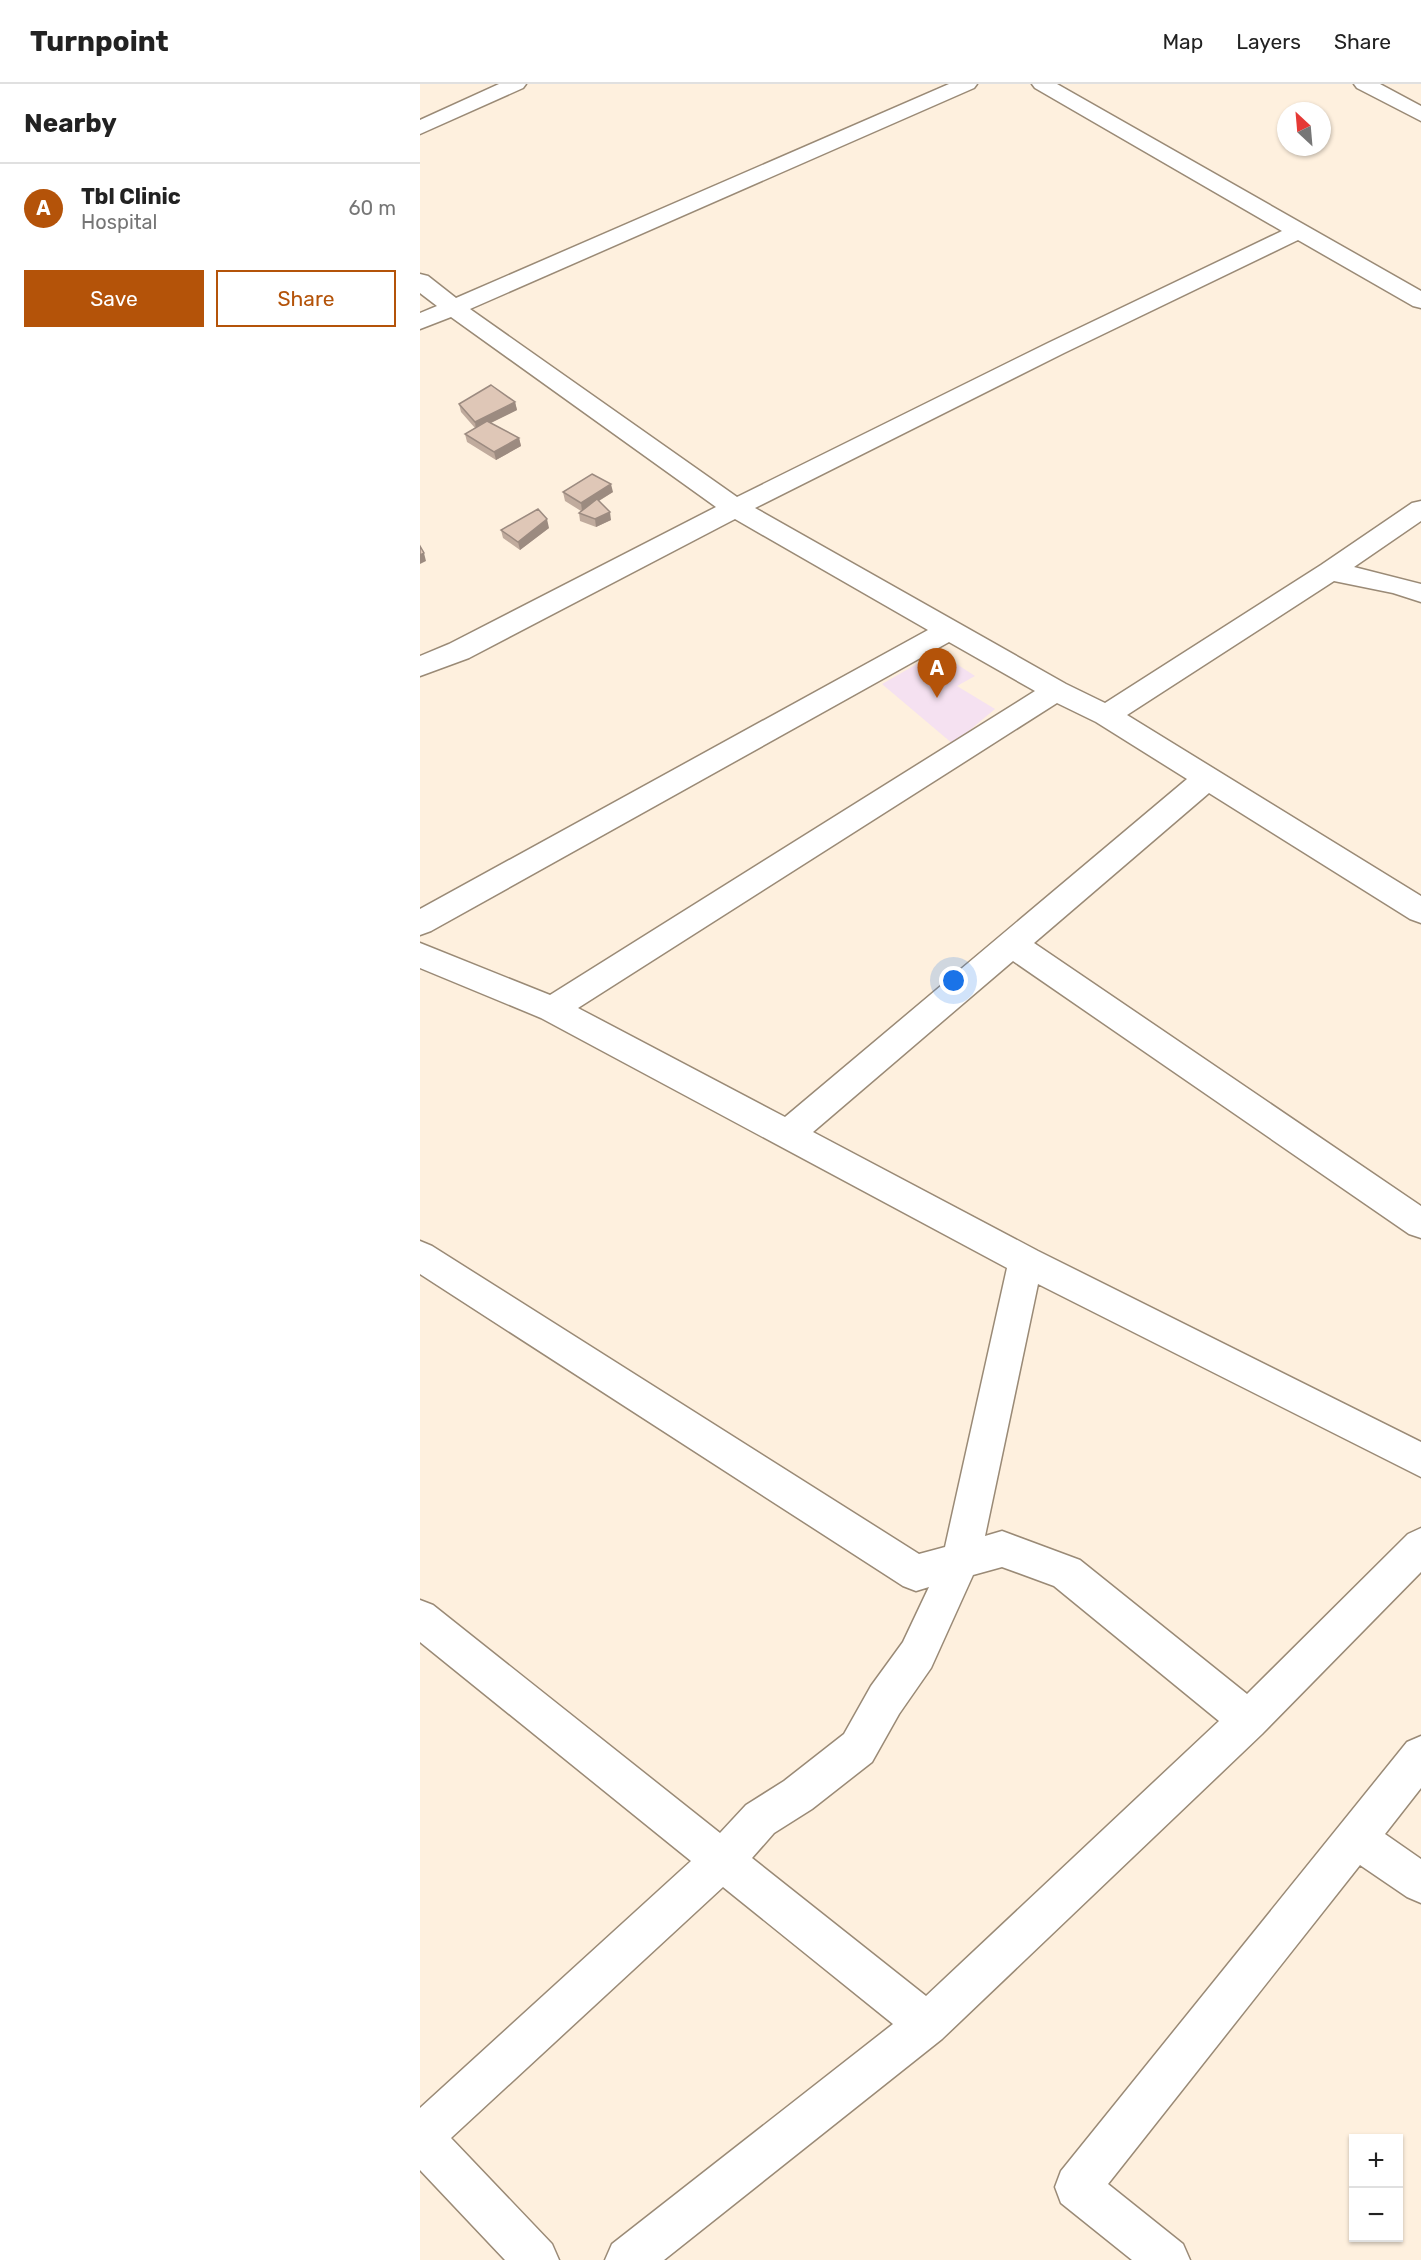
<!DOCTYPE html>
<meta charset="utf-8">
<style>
body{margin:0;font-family:Rubik,sans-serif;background:#f2f2f2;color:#222}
.controls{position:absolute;right:18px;bottom:18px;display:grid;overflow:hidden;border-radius:0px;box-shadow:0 2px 4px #0004}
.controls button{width:54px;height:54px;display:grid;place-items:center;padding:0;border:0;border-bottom:2px solid #e0e0e0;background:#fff;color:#222;font:30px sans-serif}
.compass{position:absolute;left:857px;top:18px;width:54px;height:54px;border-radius:50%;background:#fff;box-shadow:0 2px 4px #0004;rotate:334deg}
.you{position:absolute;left:534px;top:897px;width:21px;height:21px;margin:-15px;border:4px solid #fff;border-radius:50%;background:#1a73e8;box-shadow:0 0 0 9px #1a73e833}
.badge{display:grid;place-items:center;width:39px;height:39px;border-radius:50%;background:#b45309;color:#fff;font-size:20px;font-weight:700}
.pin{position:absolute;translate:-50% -50px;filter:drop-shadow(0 2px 3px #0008)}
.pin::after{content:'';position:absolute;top:32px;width:21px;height:18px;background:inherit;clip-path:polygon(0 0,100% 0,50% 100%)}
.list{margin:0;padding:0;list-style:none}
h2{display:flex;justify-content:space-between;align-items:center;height:78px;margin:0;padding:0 24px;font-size:26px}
h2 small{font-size:20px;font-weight:400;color:#767676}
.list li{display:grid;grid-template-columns:39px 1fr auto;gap:18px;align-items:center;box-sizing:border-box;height:90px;padding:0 24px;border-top:2px solid #e0e0e0}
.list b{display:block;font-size:22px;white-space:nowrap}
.list p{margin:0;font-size:20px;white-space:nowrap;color:#767676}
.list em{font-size:20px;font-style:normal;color:#767676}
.actions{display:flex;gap:12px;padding:18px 24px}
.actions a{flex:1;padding:14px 0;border:2px solid #b45309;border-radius:0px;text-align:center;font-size:21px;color:#b45309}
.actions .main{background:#b45309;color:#fff}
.map{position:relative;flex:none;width:1001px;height:2176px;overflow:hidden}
header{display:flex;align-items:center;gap:36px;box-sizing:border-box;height:84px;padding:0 30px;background:#fff;border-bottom:2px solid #e0e0e0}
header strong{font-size:28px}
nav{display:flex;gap:33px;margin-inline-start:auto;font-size:21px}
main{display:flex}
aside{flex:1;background:#fff}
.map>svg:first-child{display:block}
</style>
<header>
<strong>Turnpoint</strong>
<nav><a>Map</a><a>Layers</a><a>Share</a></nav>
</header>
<main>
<aside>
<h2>Nearby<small></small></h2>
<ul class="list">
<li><span class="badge">A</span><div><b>Tbl Clinic</b><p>Hospital</p></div><em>60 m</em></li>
</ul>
<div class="actions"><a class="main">Save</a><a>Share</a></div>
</aside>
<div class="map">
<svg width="1001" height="2176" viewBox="0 0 1001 2176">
<rect width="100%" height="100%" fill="#fef0de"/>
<path fill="#f5e1f1" d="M518 568 555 592 537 602 575 625 533 660 462 600Z"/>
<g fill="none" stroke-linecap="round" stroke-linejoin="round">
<defs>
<path id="minor" d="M79 0H106L103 4 0 50V36Z
M529 0H557L554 4 50 225 317 413 628 259 862 147 615 4 612 0H637L1001 207V224L993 222 878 156 644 269 335 424 646 600 685 619 901 481 992 419 1001 417V437L934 483 1001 500V518L973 509 914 497 707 631 1001 812V839L990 835 789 709 614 859 1001 1122V1154L989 1150 593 877 393 1048 618 1167 1001 1358V1393L618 1200 565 1452 582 1447 660 1476 827 1610 988 1450 1001 1444V1488L842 1650 522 1955 244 2176H185L192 2160 473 1940 303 1803 31 2054 132 2160 139 2176H85L0 2086V2024L271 1777 0 1558V1516L13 1521 300 1749 326 1721 364 1697 424 1650 451 1602 483 1558 509 1503 496 1507 483 1502 0 1190V1157L12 1162 499 1470 525 1463 587 1184 121 934 0 884V859L130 911 615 607 529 558 11 847 0 851V825L508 546 315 435 49 574 0 592V572L29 560 296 423 31 233 0 245V229L17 222 0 209V190L8 192 36 214ZM637 619 676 638 767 695 365 1033 158 924ZM582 1483 634 1502 799 1637 506 1912 332 1774 354 1749 392 1725 452 1678 479 1630 511 1584 553 1491Z
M934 0H960L1001 22V37L937 4Z
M1001 1652V1704L965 1750 1001 1775V1819L987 1813 940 1781 688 2100 763 2160 770 2176H712L641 2119 635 2103 641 2087 987 1658Z"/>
</defs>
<use href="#minor" stroke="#9a8a76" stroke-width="3"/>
<use href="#minor" fill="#fff" fill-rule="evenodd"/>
</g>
<path fill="#c0ab9d" d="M95 318 97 326 71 339 99 354 101 362 76 376 47 358 45 350 55 344 41 328 39 320Z
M143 408H193L179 417 191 436 176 443 160 437 159 429 161 427 145 417Z
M129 444 100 466 83 454 81 446Z"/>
<path fill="#9c8b80" d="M95 318 97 326 56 346 55 338Z
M99 354 101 362 76 376 74 368Z
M191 400 193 408 162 427 161 419Z
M190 428 191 436 176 443 175 435Z
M127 435 129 444 100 466 98 458Z
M4 469 6 477 0 480V471Z"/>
<path fill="#dfc7b7" stroke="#9c8b80" stroke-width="1.5" d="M71 301 95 318 55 338 39 320Z
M67 337 99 354 74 368 45 350Z
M172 390 191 400 161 419 143 408Z
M177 415 190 428 175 435 159 429Z
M118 425 127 435 98 458 81 446Z
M0 462 4 469 0 471Z"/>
</svg>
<div class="controls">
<button>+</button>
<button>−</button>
</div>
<svg class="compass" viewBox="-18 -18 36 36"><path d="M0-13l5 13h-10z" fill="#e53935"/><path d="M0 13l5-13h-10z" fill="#767676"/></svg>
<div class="you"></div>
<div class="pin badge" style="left:517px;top:614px">A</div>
</div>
</main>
